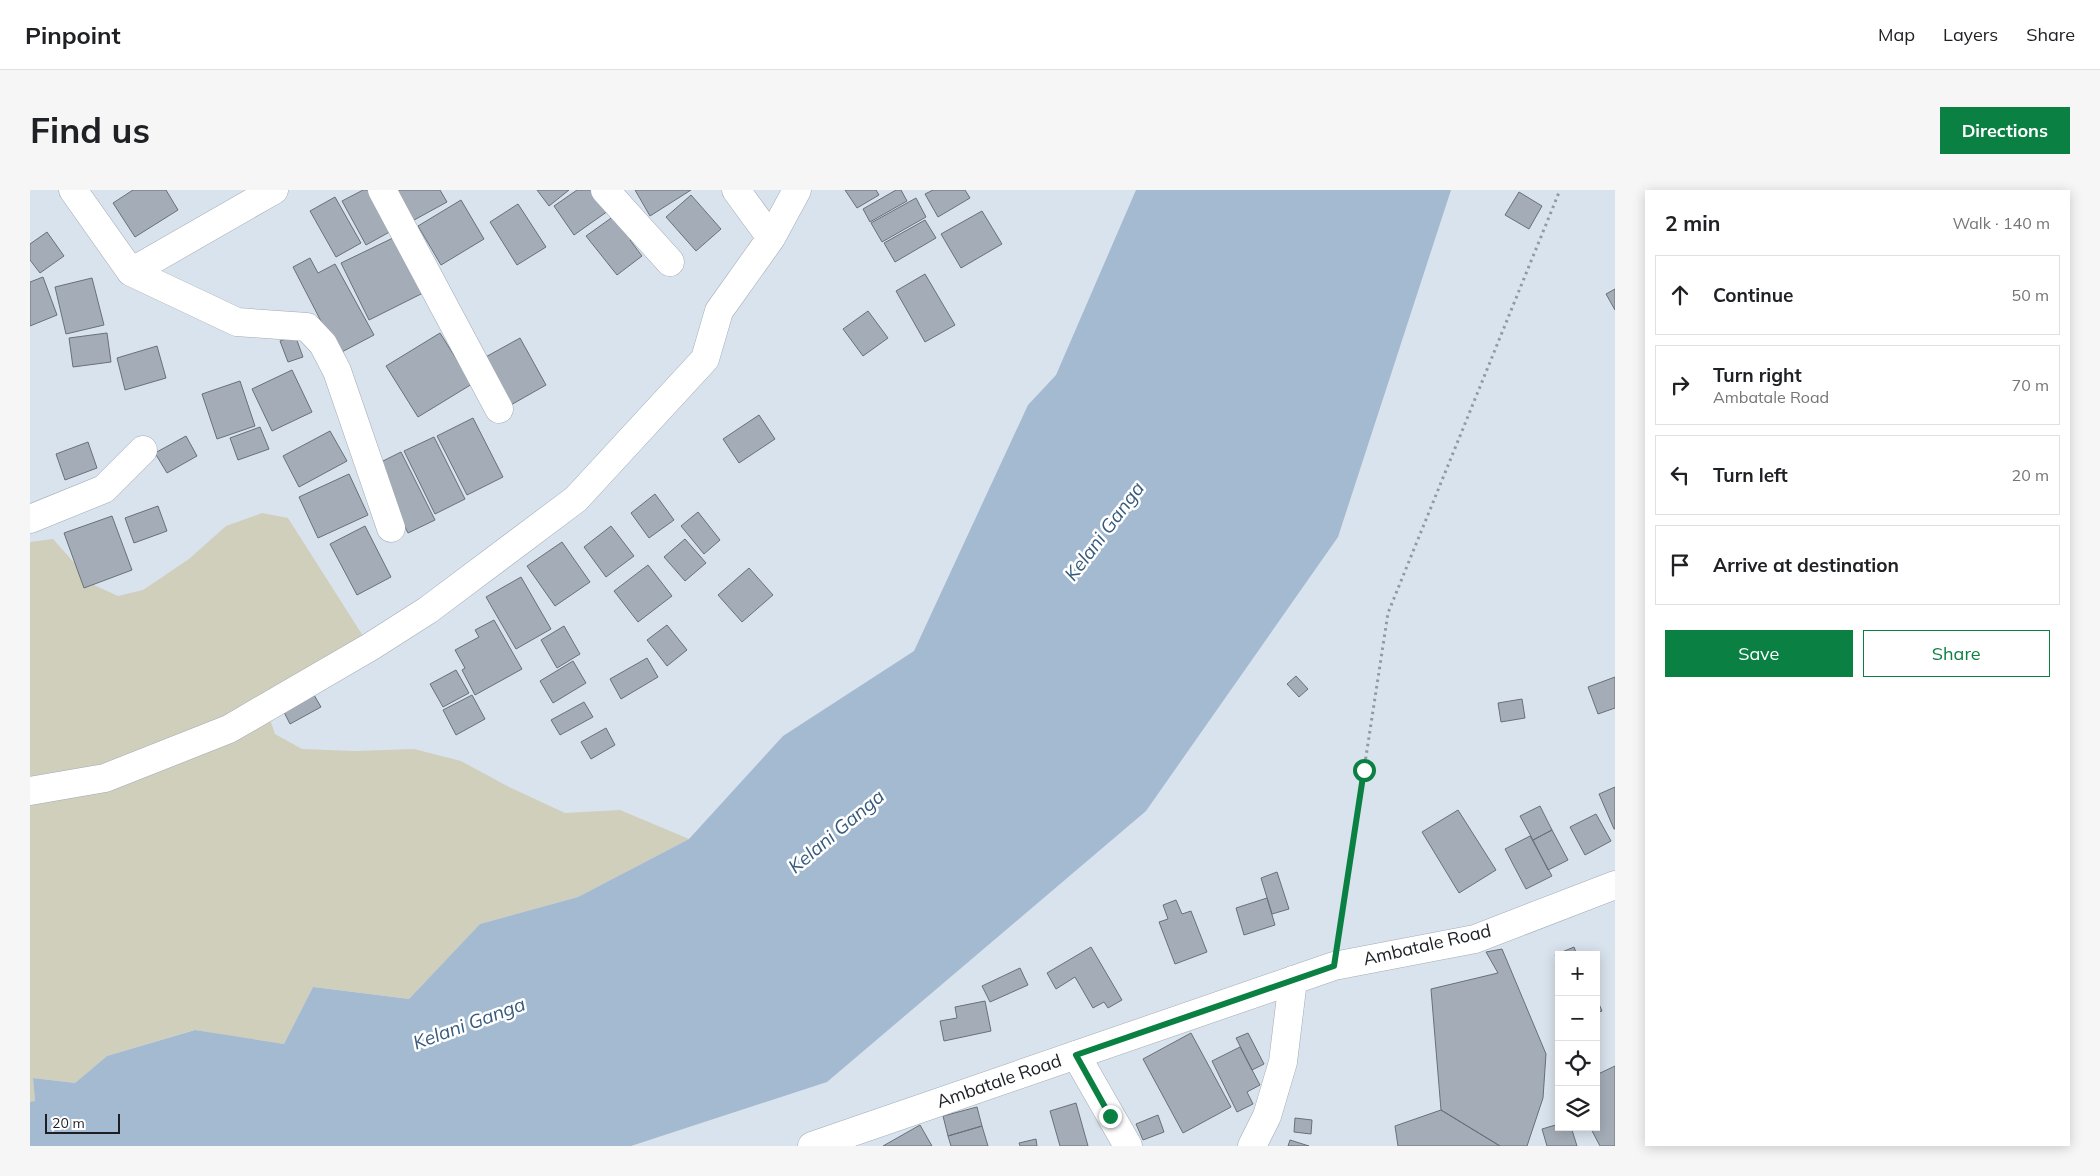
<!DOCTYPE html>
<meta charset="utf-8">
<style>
body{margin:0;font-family:Mulish,sans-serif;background:#f6f6f6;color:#202124}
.controls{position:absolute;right:15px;bottom:15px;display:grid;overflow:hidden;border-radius:0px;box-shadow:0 2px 12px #0003}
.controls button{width:45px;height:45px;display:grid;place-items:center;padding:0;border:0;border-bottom:1px solid #e0e0e0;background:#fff;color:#202124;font:25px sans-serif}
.scale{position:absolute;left:15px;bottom:12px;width:75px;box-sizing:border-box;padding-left:5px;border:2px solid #1c1f23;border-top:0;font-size:14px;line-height:18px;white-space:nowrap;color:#1c1f23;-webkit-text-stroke:4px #fff;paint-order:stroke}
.stop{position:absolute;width:15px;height:15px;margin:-11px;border:4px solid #0b8043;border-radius:50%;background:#fff}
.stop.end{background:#0b8043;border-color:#fff;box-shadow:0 1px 5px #0008}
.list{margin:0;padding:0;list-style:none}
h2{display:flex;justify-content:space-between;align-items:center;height:65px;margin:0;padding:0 20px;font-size:21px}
h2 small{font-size:16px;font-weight:400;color:#757577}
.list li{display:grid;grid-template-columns:32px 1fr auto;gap:15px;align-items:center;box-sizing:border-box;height:80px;margin:0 10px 10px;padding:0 10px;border:1px solid #e0e0e0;border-radius:0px}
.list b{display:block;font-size:19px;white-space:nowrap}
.list p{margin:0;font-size:16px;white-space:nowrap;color:#757577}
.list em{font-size:16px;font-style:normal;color:#757577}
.actions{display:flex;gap:10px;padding:15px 20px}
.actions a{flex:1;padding:11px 0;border:1px solid #0b8043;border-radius:0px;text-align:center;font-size:18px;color:#0b8043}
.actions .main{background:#0b8043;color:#fff}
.icon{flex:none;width:28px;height:28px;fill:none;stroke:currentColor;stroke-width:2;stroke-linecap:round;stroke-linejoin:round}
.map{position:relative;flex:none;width:1585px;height:956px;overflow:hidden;border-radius:0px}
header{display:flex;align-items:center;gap:30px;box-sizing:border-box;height:70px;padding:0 25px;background:#fff;border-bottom:1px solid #e0e0e0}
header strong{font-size:24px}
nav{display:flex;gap:28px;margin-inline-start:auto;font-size:18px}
.intro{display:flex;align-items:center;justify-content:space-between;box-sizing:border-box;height:120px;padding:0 30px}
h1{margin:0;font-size:35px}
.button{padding:12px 22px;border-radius:0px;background:#0b8043;color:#fff;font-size:18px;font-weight:700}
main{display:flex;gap:30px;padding:0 30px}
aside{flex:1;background:#fff;border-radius:0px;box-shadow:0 2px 12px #0003}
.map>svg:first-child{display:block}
</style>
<header>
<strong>Pinpoint</strong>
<nav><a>Map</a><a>Layers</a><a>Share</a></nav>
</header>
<div class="intro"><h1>Find us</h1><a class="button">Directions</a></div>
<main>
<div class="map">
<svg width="1585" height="956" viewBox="0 0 1585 956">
<rect width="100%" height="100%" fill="#d9e3ed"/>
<path fill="#d0cfbb" d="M232 323 258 328 340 457 236 517 245 544 272 559 324 561 384 559 431 571 479 597 535 623 590 620 659 649 548 707 450 734 379 809 283 797 254 854 164 840 77 866 45 893 3 888 5 912H0V352L23 349 64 395 88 406 113 400 159 369 196 336Z"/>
<path fill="#a4bad1" d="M1106 0H1421L1308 347 1116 621 797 892 601 956H0V912L5 911 3 888 45 893 77 866 165 840 254 854 283 797 379 809 450 734 548 707 659 649 753 546 884 461 998 215 1026 185Z"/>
<path fill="#a4adb7" stroke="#687079" d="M103 0H136L148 20 105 47 83 13Z
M333 0H344L365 39 336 55 312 11Z
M355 0H410L417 12 375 35Z
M507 0H539L519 16Z
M547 0H563L578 21 544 45 524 16Z
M605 0H661L620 26Z
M815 0H846L849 5 827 18Z
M866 0H871L877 11 840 32 833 19Z
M903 0H935L940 8 908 27 895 4Z
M1489 2 1512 16 1499 39 1475 25Z
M661 5 691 39 666 61 636 27Z
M305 7 331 53 306 67 280 21Z
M886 8 896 27 852 52 841 33Z
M431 10 454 49 411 75 388 36Z
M488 14 516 57 487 75 460 32Z
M591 21 608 45 600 50 612 66 587 85 556 46Z
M952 21 972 54 931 78 911 44Z
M895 30 906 48 865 72 854 53Z
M17 42 34 66 10 83 0 70V54Z
M365 47 393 103 339 130 311 73Z
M280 68 288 83 305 74 344 145 308 164 263 77Z
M895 84 925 135 895 152 866 101Z
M13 87 27 125 0 136V92Z
M62 88 74 135 36 144 25 97Z
M1585 99V120L1576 104Z
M838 121 858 148 833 166 813 139Z
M77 143 81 172 43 177 39 148Z
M410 143 442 194 388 227 356 176Z
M265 145 273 167 258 172 250 151Z
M490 148 516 195 479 216 452 169Z
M127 156 136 188 95 200 87 168Z
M262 180 282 222 242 241 222 199Z
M210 191 225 236 187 249 172 204Z
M729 225 745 249 709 273 693 249Z
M443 228 473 287 437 305 407 246Z
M230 237 239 259 208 270 200 248Z
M300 241 317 271 269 297 253 266Z
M156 246 167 266 137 283 125 263Z
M404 247 435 309 405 324 374 261Z
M58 252 67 278 35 290 26 264Z
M371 262 405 330 378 343 345 275Z
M319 284 338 325 288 348 269 307Z
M625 304 644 330 619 348 601 323Z
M128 316 137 341 104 353 95 328Z
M668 322 690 350 674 364 651 336Z
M82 326 102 380 54 398 34 343Z
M335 336 361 387 327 405 300 354Z
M581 336 604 366 576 387 554 357Z
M655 349 676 373 655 391 634 367Z
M532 352 560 392 525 416 497 376Z
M618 375 642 406 608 432 584 401Z
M719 378 743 405 712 432 688 405Z
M491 387 521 439 486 459 456 407Z
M464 430 492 479 445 505 432 480 435 478 425 460 449 447 445 440Z
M637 435 657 460 637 476 617 450Z
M534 436 550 464 527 478 511 450Z
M617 468 628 487 591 509 580 489Z
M543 471 556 493 523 513 510 491Z
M426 480 439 503 413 517 400 494Z
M1266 486 1278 499 1269 507 1257 494Z
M1585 487V518L1568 524 1558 497Z
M280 498 291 517 260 534 250 514Z
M442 505 455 529 426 545 413 520Z
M1492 509 1495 528 1471 532 1468 513Z
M554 512 563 527 530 545 521 530Z
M576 538 585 555 561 569 551 552Z
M1585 597V639H1584L1569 604Z
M1510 616 1522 640 1503 650 1490 626Z
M1428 620 1466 680 1429 703 1392 642Z
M1566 624 1581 651 1555 665 1540 637Z
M1522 640 1538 670 1518 680 1503 650Z
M1500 646 1522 686 1496 699 1475 659Z
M1247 682 1259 719 1242 724 1231 688Z
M1237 708 1245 735 1214 745 1206 718Z
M1146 710 1152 724 1161 721 1177 762 1145 774 1129 732 1138 729 1133 715Z
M1061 757 1092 810 1078 818 1074 812 1063 818 1045 787 1026 799 1017 783Z
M1544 757 1547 765H1529V775L1525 765Z
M1472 759 1516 864 1513 908 1497 956H1470L1411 920 1401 799 1468 783 1456 762Z
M990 778 998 795 960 812 952 796Z
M1566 807 1572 821 1566 823Z
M955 811 961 841 914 851 910 831 927 828 925 817Z
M1161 843 1201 917 1153 943 1113 869Z
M1218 843 1234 874 1222 880 1206 848Z
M1210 857 1230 895 1217 902 1223 914 1207 922 1182 871Z
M1585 876V956H1570L1560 937H1566V885Z
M1046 913 1058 956H1030L1020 921Z
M947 917 952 936 918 946 913 926Z
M1411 920 1470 956H1368L1365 936Z
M1128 925 1134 942 1113 950 1106 934Z
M1265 928 1282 930 1281 944 1264 942Z
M1529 934V937H1541L1547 956H1517L1512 939Z
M890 935 902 956H853Z
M952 936 958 956H921L918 946Z
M1006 949 1007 956H990L989 953Z
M1260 950 1279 956H1258Z"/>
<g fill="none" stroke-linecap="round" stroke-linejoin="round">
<defs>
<path id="minor" d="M43 0 101 82 244 0
M352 0 469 219
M575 0 640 72
M706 0 741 48
M101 82 207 132 277 137 293 154 307 181 361 338
M0 329 74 299 113 260
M0 601 75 588 199 539 340 457 398 420 546 309 675 169 689 121 741 48 767 0
M1046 865 1098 956
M1222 956 1237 926 1253 872 1263 790"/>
<path id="major" d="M782 956 1304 776 1445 749 1585 695"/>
</defs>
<use href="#minor" stroke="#a2abb4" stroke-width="29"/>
<use href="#major" stroke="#a2abb4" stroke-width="29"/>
<path stroke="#929aa1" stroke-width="3" stroke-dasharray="2.5 4" stroke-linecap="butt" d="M1308 749 1358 423 1530 0"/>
<use href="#minor" stroke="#fff" stroke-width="28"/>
<use href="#major" stroke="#fff" stroke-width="28"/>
</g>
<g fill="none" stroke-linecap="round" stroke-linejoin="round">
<path stroke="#0b8043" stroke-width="6" d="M1080 926 1046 865 1304 776 1334 580"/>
</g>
<g text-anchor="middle" stroke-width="5" stroke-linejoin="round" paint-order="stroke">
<g font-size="18" fill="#1c1f23" stroke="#fff">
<text transform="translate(1397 755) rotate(-13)" y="6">Ambatale Road</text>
<text transform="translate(969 891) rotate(-19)" y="6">Ambatale Road</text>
</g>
<g font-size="19" font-style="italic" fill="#365a7c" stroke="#fff">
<text transform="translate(1074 341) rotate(-53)" y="7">Kelani Ganga</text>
<text transform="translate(806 641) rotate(-40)" y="7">Kelani Ganga</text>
<text transform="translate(439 833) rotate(-20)" y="7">Kelani Ganga</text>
</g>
</g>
</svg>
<div class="controls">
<button>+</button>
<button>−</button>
<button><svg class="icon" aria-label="locate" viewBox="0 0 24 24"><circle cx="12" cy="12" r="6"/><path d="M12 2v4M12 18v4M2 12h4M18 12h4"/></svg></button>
<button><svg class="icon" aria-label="layers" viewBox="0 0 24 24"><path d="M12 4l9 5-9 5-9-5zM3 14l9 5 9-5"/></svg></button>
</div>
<div class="scale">20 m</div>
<div class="stop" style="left:1334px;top:580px"></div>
<div class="stop end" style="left:1080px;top:926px"></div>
</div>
<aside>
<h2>2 min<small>Walk · 140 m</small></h2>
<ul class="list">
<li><svg class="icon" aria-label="ahead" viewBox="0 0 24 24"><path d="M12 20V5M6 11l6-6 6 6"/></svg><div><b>Continue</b></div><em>50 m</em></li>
<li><svg class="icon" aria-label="right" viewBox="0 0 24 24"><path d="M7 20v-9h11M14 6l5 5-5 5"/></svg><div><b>Turn right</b><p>Ambatale Road</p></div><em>70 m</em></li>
<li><svg class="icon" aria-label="left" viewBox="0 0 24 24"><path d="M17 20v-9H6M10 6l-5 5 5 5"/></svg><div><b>Turn left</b></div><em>20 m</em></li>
<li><svg class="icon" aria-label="arrive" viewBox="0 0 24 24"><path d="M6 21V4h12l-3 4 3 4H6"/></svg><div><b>Arrive at destination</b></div></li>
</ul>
<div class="actions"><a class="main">Save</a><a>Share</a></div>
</aside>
</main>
